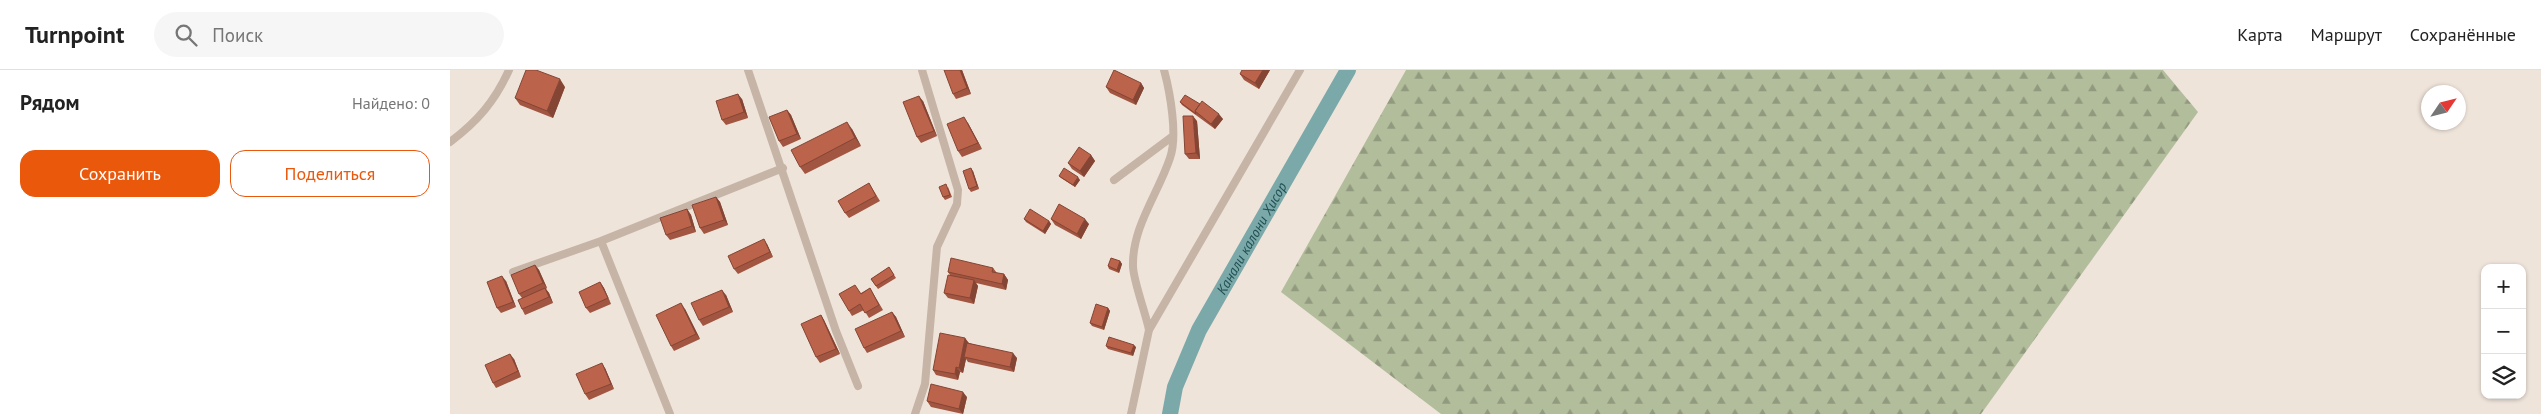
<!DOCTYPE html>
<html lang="ru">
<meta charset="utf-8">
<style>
body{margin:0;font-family:"PT Sans",sans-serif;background:#f6f6f6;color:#222}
.controls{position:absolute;right:15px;bottom:15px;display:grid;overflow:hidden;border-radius:10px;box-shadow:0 1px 4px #0004}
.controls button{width:45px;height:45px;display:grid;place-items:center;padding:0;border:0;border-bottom:1px solid #e0e0e0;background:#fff;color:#222;font:25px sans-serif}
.compass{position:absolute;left:1971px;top:15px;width:45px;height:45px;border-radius:50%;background:#fff;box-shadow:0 1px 4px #0004;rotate:55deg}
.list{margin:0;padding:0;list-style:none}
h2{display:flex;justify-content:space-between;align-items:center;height:65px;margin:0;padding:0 20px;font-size:21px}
h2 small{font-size:16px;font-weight:400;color:#767676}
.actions{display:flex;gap:10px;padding:15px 20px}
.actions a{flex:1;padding:11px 0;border:1px solid #ea580c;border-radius:15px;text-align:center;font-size:18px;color:#ea580c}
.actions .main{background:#ea580c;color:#fff}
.icon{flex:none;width:28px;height:28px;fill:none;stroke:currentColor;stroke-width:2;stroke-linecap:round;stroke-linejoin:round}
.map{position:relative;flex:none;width:2091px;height:344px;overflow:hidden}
header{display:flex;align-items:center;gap:30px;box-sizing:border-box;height:70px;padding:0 25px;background:#fff;border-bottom:1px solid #e0e0e0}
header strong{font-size:24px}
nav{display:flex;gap:28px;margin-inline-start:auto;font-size:18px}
.search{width:350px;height:45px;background:#f6f6f6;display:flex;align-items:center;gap:12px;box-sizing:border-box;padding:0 18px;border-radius:28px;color:#767676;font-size:19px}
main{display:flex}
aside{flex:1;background:#fff}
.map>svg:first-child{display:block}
</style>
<header>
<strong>Turnpoint</strong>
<div class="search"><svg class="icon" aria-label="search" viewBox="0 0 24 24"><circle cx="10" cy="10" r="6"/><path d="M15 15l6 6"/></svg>Поиск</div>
<nav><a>Карта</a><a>Маршрут</a><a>Сохранённые</a></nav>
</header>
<main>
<aside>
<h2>Рядом<small>Найдено: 0</small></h2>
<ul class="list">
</ul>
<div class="actions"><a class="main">Сохранить</a><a>Поделиться</a></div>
</aside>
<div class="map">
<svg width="2091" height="344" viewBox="0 0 2091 344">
<defs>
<pattern id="forest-firs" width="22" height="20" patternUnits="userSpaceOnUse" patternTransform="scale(1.25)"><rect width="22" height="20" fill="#b2bd9b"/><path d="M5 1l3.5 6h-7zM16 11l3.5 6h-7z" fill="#919a7e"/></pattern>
</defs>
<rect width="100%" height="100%" fill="#efe4da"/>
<path fill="url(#forest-firs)" d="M956 0H1713L1748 42 1531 344H991L831 222Z"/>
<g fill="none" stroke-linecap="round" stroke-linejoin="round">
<path stroke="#7ba9aa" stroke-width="16" id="s1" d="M720 344 725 317 749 260 898 0"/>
<path stroke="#c6b4a7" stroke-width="8" d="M298 0 386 261 408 316
M0 72C28 51 45 31 59 0
M664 110 723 66
M63 202 151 171
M699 260C696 244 683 210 683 196 682 157 708 124 720 88 728 66 720 22 714 0
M220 344 151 171 333 98
M465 344 475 314 487 177 507 134 508 120 472 0
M681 344 699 260 850 0"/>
</g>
<path fill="#a25540" d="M512 0 521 24 506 29 503 24Z
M820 0 809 19 794 10 790 4Z
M691 13 694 18 686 35 660 23 656 17Z
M115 17 103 48 70 35 65 28Z
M292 29 298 48 276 55 272 50Z
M473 31 487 66 471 73 467 67Z
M730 32 750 34 773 49 765 59 732 35Z
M337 40 341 45 351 69 333 77 329 71Z
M747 51 750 89H739L735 84Z
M518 53 532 79 512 87 508 81Z
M402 59 411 76 355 104 350 97Z
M641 85 645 91 634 107 622 99 618 93Z
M523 101 529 119 521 122 519 119Z
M609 106 630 110 625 117 611 108Z
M419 113 430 131 399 148 395 143Z
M498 117 502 127 495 130 493 127Z
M266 127 270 132 278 155 254 164 250 158Z
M237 139 241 145 246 162 220 170 216 165Z
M574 149 599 151 601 154 595 164 576 152Z
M601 149 639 154 631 169 605 155Z
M317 174 323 187 288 204 284 199Z
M670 191 672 194 669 203 659 199 658 196Z
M85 195 89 200 97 218 96 219 99 223 103 233 75 245 72 239V228L69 224Z
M439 197 446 208 428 219 421 209Z
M543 198 547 203 554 204 558 210 556 220 526 213 528 216 524 234 498 228 494 223 500 205 498 202Z
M56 211 66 237 51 243 47 238Z
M150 212 154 218 161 234 140 243 136 238Z
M420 218 433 240 419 248 414 240 402 246 399 241 411 223Z
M276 225 283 242 253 256 249 250Z
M658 238 660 241 654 260 642 256 640 253Z
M235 239 250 269 224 281 221 276Z
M442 242 446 247 455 267 417 283 414 278Z
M371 245 374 250 390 284 370 293 366 287Z
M515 268 519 273 567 288 564 302 518 292 516 289 513 303 510 302 508 310 486 305 483 300Z
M656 276 686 277 683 286 658 279Z
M64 289 71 307 46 318 43 313Z
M155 298 164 319 139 330 135 324Z
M517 327 513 344 481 337 477 331Z"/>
<path fill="#844534" d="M510 0H512L521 24 517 18Z
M813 0H820L809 19 805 13Z
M110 9 115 17 103 48 97 41Z
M691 13 694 18 686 35 683 30Z
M288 24 292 29 298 48 294 42Z
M469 26 473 31 487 66 484 61Z
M337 40 341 45 351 69 347 64Z
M769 44 773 49 765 59 761 54Z
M743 46 747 51 750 89 746 83Z
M514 47 518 53 532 79 528 73Z
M397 52 402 59 411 76 405 68Z
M641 85 645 91 634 107 630 101Z
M521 98 523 101 529 119 527 116Z
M628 107 630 110 625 117 623 115Z
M266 127 270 132 278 155 274 150Z
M237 139 241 145 246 162 242 156Z
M635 149 639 154 631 169 627 164Z
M599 151 601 154 595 164 593 161Z
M314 169 317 174 323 187 320 182Z
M670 191 672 194 669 203 667 200Z
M85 195 89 200 97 218 93 213Z
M554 204 558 210 556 220 552 214Z
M52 206 56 211 66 237 63 232Z
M524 210 528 216 524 234 520 228Z
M150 212 154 218 161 234Z
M95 218 99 223 103 233 99 227Z
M272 220 276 225 283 242 279 237Z
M231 233 235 239 250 269 246 264Z
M658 238 660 241 654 260 652 257Z
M442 242 446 247 455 267 451 261Z
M371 245 374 250 390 284 386 279Z
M515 268 519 274 514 287 516 289 513 303 509 298Z
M684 275 686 277 683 286 681 283Z
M563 283 567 288 564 302 560 297Z
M60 284 64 289 71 307 68 301Z
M152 293 155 298 164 319 161 314Z
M506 297 510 302 508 310 505 304Z
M513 322 517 327 513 344 509 339Z"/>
<path fill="#bc634b" stroke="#844534" d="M76 0H86L110 9 97 41 65 28Z
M494 0H510L517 18 503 24Z
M664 0 691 13 683 30 656 17Z
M792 0H813L805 13 790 4Z
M288 24 294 42 272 50 266 31Z
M735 25 750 34 745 41 746 44 730 32Z
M469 26 484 61 467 67 453 32Z
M752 31 769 44 761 54 745 41Z
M337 40 347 64 329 71 319 47Z
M733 46H743L746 83 735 84Z
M514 47 528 73 508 81 497 54Z
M397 52 405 68 350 97 341 80Z
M629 77 641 85 630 101 618 93Z
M521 98 527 116 519 119 513 101Z
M614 98 628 107 623 115 609 106Z
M419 113 426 126 395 143 388 131Z
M496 114 500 125 493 127 489 117Z
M266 127 274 150 250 158 242 135Z
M609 134 635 149 627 164 601 149Z
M237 139 242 156 216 165 210 148Z
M580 139 599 151 593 161 574 149Z
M314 169 320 182 284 199 278 186Z
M501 188 543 198 542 202 554 204 552 214 498 202Z
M661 188 670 191 667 200 658 196Z
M85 195 93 213 69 224 61 205Z
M439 197 444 205 426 216 421 209Z
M498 205 524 210 520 228 494 223Z
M52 206 63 232 47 238 37 212Z
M150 212 158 228 136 238 129 222Z
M405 215 411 224 420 218 429 235 415 243 410 234 399 241 389 224Z
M95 218 99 227 72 239 68 230Z
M272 220 279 237 249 250 241 233Z
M231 233 246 264 221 276 206 245Z
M646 234 658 238 652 257 640 253Z
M442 242 451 261 414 278 405 259Z
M371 245 386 279 366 287 351 254Z
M490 263 515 268 509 298 506 297 505 304 483 300Z
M659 267 684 275 681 283 656 276Z
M517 273 563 283 560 297 514 287Z
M60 284 68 301 43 313 35 295Z
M152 293 161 314 135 324 126 304Z
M481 314 513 322 509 339 477 331Z"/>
<g text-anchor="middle" stroke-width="4" stroke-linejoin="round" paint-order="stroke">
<g font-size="14" font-style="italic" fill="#204f51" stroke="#f7efe6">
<text dy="5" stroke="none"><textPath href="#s1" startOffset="195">Канали калони Ҳисор</textPath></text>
</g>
</g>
</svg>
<div class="controls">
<button>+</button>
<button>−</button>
<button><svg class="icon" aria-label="layers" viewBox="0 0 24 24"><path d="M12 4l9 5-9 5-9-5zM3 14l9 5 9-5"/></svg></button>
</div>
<svg class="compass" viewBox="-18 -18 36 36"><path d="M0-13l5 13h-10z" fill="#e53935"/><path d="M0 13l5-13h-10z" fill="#767676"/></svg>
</div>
</main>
